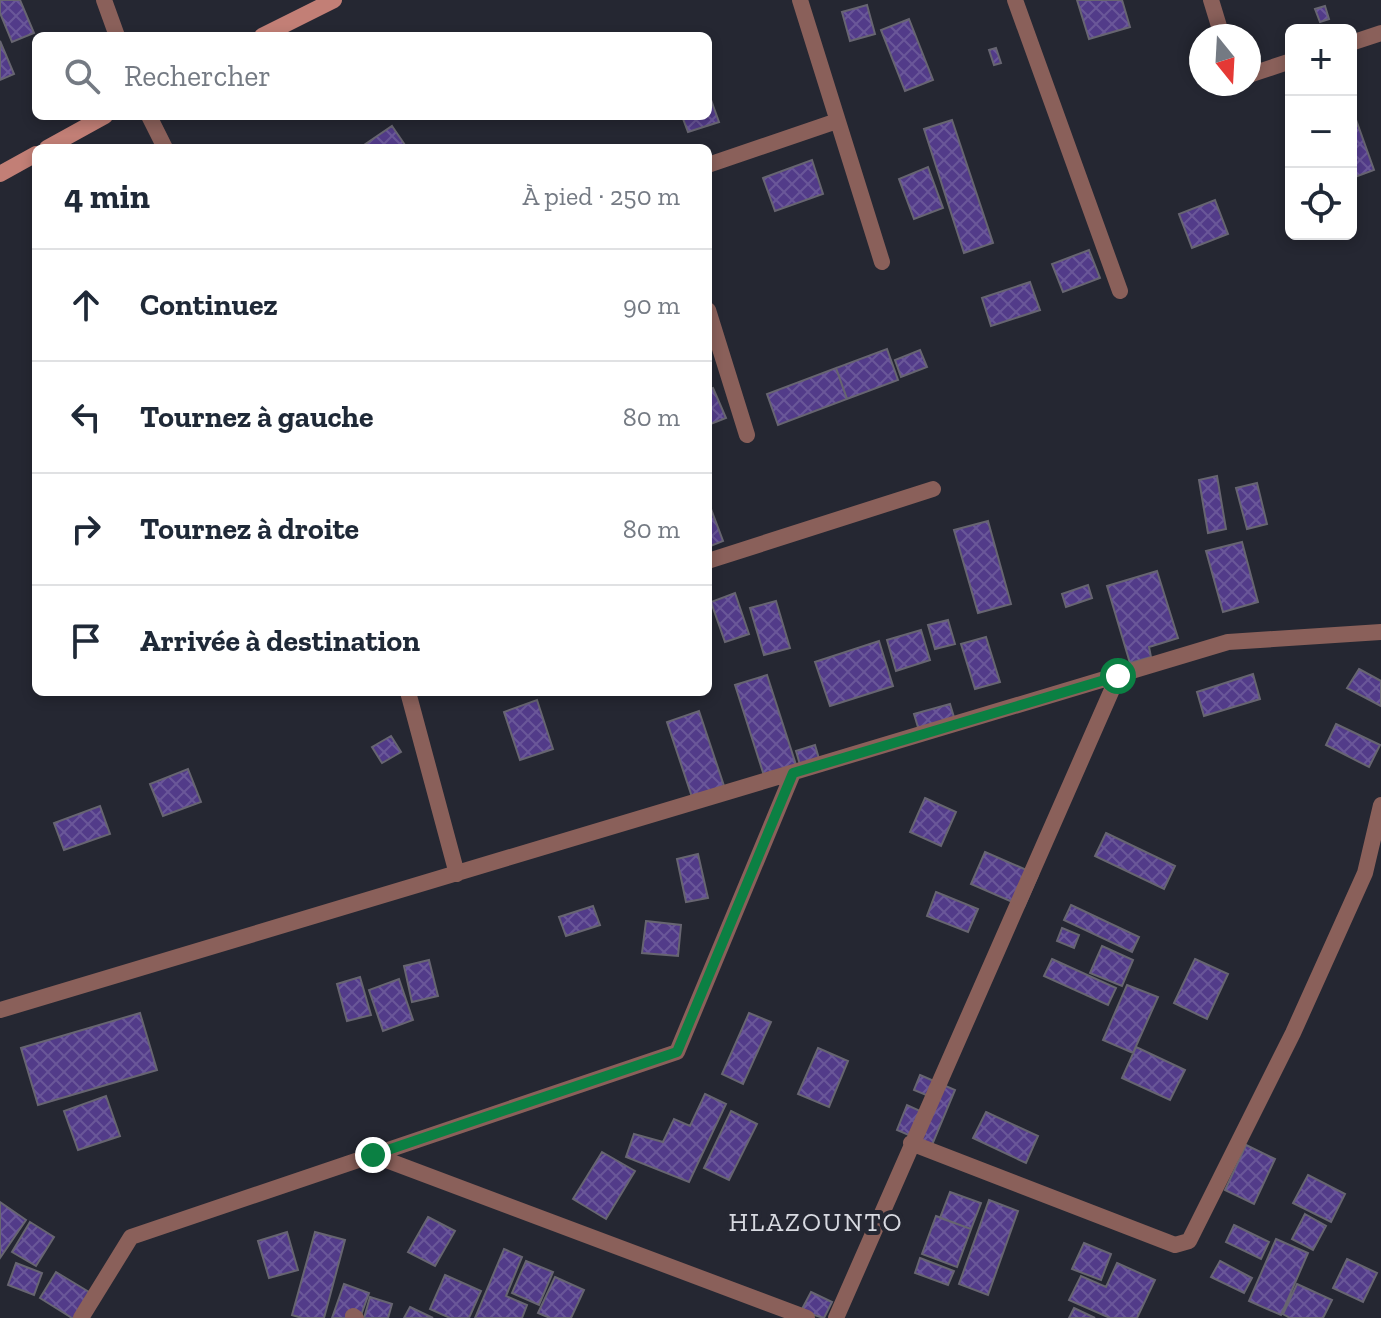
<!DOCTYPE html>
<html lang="fr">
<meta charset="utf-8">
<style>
body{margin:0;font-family:"Zilla Slab",serif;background:#f6f6f7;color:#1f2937}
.controls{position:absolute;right:24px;top:24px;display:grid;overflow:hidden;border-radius:12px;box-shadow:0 4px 12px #0003}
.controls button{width:72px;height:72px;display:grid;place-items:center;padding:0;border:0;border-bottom:2px solid #e0e1e3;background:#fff;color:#1f2937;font:40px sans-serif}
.compass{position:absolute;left:1189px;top:24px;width:72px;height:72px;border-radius:50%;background:#fff;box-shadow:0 4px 12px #0003;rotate:162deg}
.stop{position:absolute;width:24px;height:24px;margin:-18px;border:6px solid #0b8043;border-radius:50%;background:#fff}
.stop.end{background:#0b8043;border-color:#fff;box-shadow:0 2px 8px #0008}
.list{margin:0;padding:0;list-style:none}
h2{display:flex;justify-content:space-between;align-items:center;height:104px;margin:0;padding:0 32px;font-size:34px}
h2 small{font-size:26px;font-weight:400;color:#747a83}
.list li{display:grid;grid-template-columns:52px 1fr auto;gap:24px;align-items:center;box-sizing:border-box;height:112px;padding:0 32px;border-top:2px solid #e0e1e3}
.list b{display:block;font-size:30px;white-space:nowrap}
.list em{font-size:26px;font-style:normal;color:#747a83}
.icon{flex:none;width:44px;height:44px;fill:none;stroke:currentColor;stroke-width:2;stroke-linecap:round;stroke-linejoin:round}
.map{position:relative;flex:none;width:1381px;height:1318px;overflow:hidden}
.search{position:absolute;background:#fff;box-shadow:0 4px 12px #0003;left:32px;top:32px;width:680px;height:88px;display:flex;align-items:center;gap:20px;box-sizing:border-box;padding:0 28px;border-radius:12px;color:#747a83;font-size:30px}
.panel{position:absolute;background:#fff;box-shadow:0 4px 12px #0003;left:32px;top:144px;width:680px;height:552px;border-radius:12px}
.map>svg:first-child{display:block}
</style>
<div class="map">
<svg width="1381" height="1318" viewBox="0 0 1381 1318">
<defs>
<pattern id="building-cross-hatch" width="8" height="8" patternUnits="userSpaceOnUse" patternTransform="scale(2)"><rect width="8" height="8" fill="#523b89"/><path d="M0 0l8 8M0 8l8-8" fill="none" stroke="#6a5799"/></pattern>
</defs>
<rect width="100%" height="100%" fill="#252732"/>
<path fill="url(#building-cross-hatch)" stroke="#676571" stroke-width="2" d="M0 0H20L34 33 12 42 0 13Z
M1077 0H1122L1130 27 1089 39Z
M867 5 875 34 850 41 842 12Z
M1325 6 1329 19 1320 22 1315 9Z
M909 19 933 80 905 91 881 30Z
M0 41 14 74 0 80Z
M996 48 1001 63 994 65 989 50Z
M710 97 719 122 688 132 682 116H708Z
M1354 114 1374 170 1355 177 1351 168Z
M952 120 993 243 964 253 924 129Z
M392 126 407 148H366L364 145Z
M812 160 823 194 775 211 763 178Z
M928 167 943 208 914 219 899 179Z
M1215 200 1228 234 1192 248 1179 214Z
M1089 250 1100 278 1063 292 1052 264Z
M1030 282 1040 310 991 326 982 298Z
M887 349 898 380 847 399 836 368Z
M920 350 927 367 901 377 895 360Z
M836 368 847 399 778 425 767 394Z
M713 388 726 418 708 425V390Z
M1217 476 1226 529 1208 533 1199 480Z
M1257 483 1267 524 1247 529 1236 488Z
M708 501 723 541 708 547Z
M988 521 1011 604 978 613 954 530Z
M1242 542 1258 602 1223 612 1206 551Z
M1157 571 1178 638 1149 647 1151 657 1130 663 1107 586Z
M1088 585 1092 598 1066 607 1062 594Z
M735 593 749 634 725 642 711 602Z
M776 601 790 648 764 655 750 608Z
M948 620 955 644 935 649 928 625Z
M921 630 930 660 896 671 887 640Z
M986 637 1000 682 975 689 961 644Z
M879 641 893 686 830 706 815 662Z
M1359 669 1381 681V706L1347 688Z
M1253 674 1260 699 1204 716 1197 692Z
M767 675 799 774 767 785 735 685Z
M537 700 553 749 520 760 504 712Z
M950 704 957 727 921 737 914 714Z
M699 711 726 792 694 803 667 722Z
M1336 724 1380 745 1369 767 1326 745Z
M391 736 401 752 382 763 372 747Z
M815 745 822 769 803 775 796 751Z
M188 769 201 802 163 816 150 784Z
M925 798 956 812 941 846 910 832Z
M100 806 110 834 64 850 54 823Z
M1106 833 1175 866 1164 889 1095 856Z
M985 852 1038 875 1024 907 971 884Z
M698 854 708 898 686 902 677 859Z
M936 892 978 909 968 932 927 916Z
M1071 905 1139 937 1132 952 1064 920Z
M593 906 600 925 566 936 559 917Z
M646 921 681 925 678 956 642 953Z
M1062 928 1079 935 1074 948 1057 941Z
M1102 946 1133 960 1122 986 1090 973Z
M1052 959 1116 988 1108 1005 1044 976Z
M1195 959 1228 974 1207 1019 1174 1003Z
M429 960 438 996 412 1002 404 966Z
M360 977 371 1015 347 1021 337 984Z
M399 979 413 1020 383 1031 369 990Z
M1127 985 1158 997 1133 1053 1103 1040Z
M140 1013 157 1070 38 1105 21 1048Z
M749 1013 771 1022 743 1084 722 1074Z
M1136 1047 1185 1070 1170 1100 1122 1078Z
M818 1048 848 1061 829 1107 798 1094Z
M920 1075 955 1090 932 1145 897 1130 907 1105 922 1112 929 1096 914 1090Z
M705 1094 726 1104 689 1182 626 1157 634 1134 663 1142 674 1119 690 1126Z
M106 1096 120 1136 78 1150 64 1111Z
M731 1111 757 1124 729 1180 704 1168Z
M986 1112 1038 1136 1026 1163 973 1138Z
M1246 1145 1275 1159 1254 1204 1225 1190Z
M602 1152 635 1171 606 1219 573 1199Z
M1308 1175 1345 1194 1331 1222 1293 1203Z
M950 1192 981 1203 971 1229 940 1218Z
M989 1200 1018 1211 988 1295 959 1284Z
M0 1202 26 1220 0 1258Z
M1305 1214 1326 1226 1313 1250 1292 1239Z
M936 1216 971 1229 957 1267 922 1254Z
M428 1217 455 1231 435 1266 408 1252Z
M30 1222 54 1237 36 1266 12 1252Z
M1234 1225 1269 1242 1261 1259 1226 1242Z
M287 1232 298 1270 269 1278 258 1241Z
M315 1232 345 1240 324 1318H302L292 1315Z
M1276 1239 1308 1253 1281 1315 1249 1301Z
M1084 1243 1111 1254 1101 1280 1072 1269Z
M504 1249 522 1257 506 1296 527 1305 522 1318H475Z
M920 1258 954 1271 948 1285 915 1273Z
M1347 1259 1377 1273 1363 1302 1333 1288Z
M526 1261 553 1272 539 1305 512 1293Z
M1220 1261 1252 1278 1244 1293 1211 1277Z
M16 1263 42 1273 34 1295 8 1285Z
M1117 1263 1155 1280 1137 1318H1110L1069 1300 1081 1276 1106 1287Z
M56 1272 94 1295 80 1318H72L40 1298Z
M445 1275 481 1291 469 1318H450L430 1309Z
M555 1277 584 1290 571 1318H550L538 1313Z
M344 1284 369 1293 360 1318H332Z
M1297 1284 1332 1300 1323 1318H1290L1283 1314Z
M811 1292 832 1302 824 1318 801 1311Z
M370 1297 392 1304 388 1318H364Z
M410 1307 433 1318H404Z
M1074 1308 1095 1318H1069Z"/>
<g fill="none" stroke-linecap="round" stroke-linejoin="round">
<path stroke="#8a605a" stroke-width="16" d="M104 0 117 36
M800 0 882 262
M1015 0 1120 291
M1211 0 1222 36
M1351 43 1381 33
M1249 75 1291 61
M149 116 165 148
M708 165 837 121
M708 310 747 435
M708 561 933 489
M408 692 457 874
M0 1010 1228 642 1381 632
M911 1143 1175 1245 1189 1241 1293 1033 1365 873 1381 805
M373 1155 807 1318
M353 1316 356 1318
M81 1318 131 1237 677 1052 793 773
M836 1318 1118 676"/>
<path stroke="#c27f76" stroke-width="16" d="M262 36 334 0
M47 148 105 116
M0 174 36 154"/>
</g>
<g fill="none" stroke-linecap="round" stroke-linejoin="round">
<path stroke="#0b8043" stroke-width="10" d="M373 1155 677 1052 793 773 1118 676"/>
</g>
<g text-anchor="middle" stroke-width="8" stroke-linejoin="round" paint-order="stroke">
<g font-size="26" letter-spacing="2" fill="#d8dae1" stroke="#252732">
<text x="816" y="1231">HLAZOUNTO</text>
</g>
</g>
</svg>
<div class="controls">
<button>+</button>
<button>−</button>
<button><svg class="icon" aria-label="locate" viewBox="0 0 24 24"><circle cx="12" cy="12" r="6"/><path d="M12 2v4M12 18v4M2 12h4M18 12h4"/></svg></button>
</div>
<svg class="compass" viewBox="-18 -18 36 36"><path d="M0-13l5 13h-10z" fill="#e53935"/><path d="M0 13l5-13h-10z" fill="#747a83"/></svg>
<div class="stop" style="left:1118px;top:676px"></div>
<div class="stop end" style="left:373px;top:1155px"></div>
<div class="search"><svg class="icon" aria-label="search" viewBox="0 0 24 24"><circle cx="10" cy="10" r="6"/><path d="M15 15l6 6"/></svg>Rechercher</div>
<section class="panel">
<h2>4 min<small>À pied · 250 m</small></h2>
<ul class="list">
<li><svg class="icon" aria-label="ahead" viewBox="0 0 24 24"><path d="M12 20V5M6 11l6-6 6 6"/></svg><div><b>Continuez</b></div><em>90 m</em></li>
<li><svg class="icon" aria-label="left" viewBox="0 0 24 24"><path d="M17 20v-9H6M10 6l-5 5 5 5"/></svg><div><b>Tournez à gauche</b></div><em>80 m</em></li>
<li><svg class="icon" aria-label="right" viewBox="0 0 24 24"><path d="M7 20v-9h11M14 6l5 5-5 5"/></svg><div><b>Tournez à droite</b></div><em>80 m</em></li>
<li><svg class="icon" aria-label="arrive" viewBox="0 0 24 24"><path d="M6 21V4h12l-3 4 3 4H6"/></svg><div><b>Arrivée à destination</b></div></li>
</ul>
</section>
</div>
